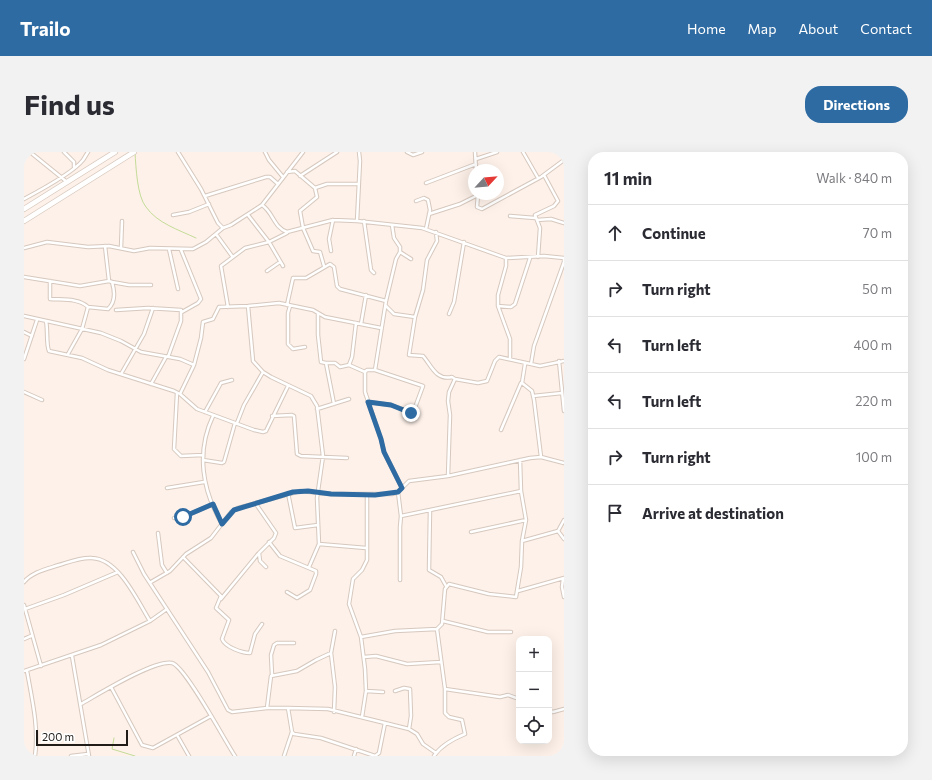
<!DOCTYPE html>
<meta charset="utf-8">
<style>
body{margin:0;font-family:Commissioner,sans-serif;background:#f2f2f3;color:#2b2b33}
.controls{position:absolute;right:12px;bottom:12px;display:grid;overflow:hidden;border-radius:8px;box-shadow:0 4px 16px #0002}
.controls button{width:36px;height:36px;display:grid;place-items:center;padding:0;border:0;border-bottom:1px solid #e1e1e2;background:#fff;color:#2b2b33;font:20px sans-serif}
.compass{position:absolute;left:444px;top:12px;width:36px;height:36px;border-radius:50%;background:#fff;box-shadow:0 4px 16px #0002;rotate:64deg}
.scale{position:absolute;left:12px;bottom:10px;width:92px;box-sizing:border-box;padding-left:4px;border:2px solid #211c18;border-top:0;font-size:11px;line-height:14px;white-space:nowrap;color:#211c18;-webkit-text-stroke:3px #fff;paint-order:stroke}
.stop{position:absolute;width:12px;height:12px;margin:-9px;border:3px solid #2e6ba2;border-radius:50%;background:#fff}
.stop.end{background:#2e6ba2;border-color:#fff;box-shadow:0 1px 4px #0008}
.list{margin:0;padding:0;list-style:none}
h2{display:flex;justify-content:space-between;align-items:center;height:52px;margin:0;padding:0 16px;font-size:17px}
h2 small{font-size:13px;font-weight:400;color:#7c7c81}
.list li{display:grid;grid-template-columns:26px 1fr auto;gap:12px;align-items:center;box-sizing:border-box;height:56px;padding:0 16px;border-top:1px solid #e1e1e2}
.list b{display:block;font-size:15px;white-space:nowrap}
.list em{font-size:13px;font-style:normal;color:#7c7c81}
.icon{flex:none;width:22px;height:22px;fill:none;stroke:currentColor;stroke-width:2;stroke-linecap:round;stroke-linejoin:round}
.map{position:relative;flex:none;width:540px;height:604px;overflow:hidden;border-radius:16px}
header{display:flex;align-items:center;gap:24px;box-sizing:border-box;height:56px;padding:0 20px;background:#2e6ba2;color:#fff}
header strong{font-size:19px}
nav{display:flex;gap:22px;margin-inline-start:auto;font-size:14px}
.intro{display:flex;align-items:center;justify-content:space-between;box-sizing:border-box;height:96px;padding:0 24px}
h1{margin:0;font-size:28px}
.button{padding:10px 18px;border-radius:16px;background:#2e6ba2;color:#fff;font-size:14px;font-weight:700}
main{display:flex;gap:24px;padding:0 24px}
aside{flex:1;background:#fff;border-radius:16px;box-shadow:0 4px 16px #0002}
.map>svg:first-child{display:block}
</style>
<header>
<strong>Trailo</strong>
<nav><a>Home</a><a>Map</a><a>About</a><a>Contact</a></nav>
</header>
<div class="intro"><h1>Find us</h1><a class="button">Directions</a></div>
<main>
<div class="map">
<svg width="540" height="604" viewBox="0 0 540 604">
<rect width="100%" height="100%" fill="#fdf1e9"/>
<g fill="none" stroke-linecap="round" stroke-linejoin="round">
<path stroke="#c4db97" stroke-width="1" d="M111 1C112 15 113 44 122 55 133 71 155 78 172 86
M90 586 88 597 111 604"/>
<defs>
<path id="minor" d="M6 0 43 30
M40 0 50 10V15
M154 0 177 37 194 71 199 76 207 73 238 53C249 60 250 76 263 80L309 68 333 69 398 76 482 106 520 104 540 106
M241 0 245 8 259 25
M383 0 389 3 398 0
M451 0 452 18
M499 0 514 26
M452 7 473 0
M263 20 271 19 291 36 293 45 276 59 279 76 289 99 296 100 300 114
M276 24 313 0
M402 31 452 12
M291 36 303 32H335
M454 42 453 55 458 57 517 25 540 8
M181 44 242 25H246L254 32
M0 47C15 39 49 21 59 8 61 5 62 3 64 0
M392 49 400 46 404 48 406 58 402 77
M238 53 279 0
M405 62 436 52 454 43
M149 63 165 60 185 52
M224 63 245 90 259 114
M486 64 511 66
M513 68 527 67 540 71
M333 69 336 9 335 0
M340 69 347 118 350 121
M412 80 413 89 403 108 399 138 391 165 385 203 399 204C407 213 412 229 428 225L431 227 454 231 463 229 471 209 475 205 516 214 540 209
M192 82 208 104
M81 94 85 129
M0 96 23 90 64 95 85 94 110 99 126 96 169 97 182 90 199 76
M97 96 98 69
M145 97 154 137
M157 98 177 147 174 151 158 160
M307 99 305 87 309 68
M376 100 387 107
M514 105 516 76 511 63 530 54 534 49 520 23
M482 106V114L474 143V154L486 187V206
M243 119 256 110
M0 125 56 134 85 129 88 130C91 140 92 150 84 157L64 155 58 177 44 202
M26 129V147C38 148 55 146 64 155
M88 130 105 133H127
M263 153 269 126H282L306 112 310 115 313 134 316 137 362 149
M224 154 229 209 239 220 247 225 287 244 293 254 299 304 293 346 295 392 285 415
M266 154 264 161V192L269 197 281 195
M362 154 370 162 391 165
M474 154 487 155 491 152 506 106
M204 155 197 114 221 96 245 90 263 81
M92 158 124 156 157 158V169L144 205
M294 161V183L297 210 302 211
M425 162 430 150 440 90
M0 164 77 181 97 189 117 200 156 207 170 213
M22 169C24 177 22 193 25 199L58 206 84 218 150 239 156 242 173 257 230 278 239 280 242 279 264 234
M337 172 342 143
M0 180 8 184
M0 207 13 168
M535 209 540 259
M501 212 498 231 508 239 510 248 517 305
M507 212 510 194 540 110V106
M325 213 341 220
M351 218 362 149 372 107 376 100V95L370 86 368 73
M97 222 120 182 129 156
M127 232 142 205
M0 240 18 248
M153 241 150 297 157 304 179 303
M156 242 170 213 177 186 179 170 189 167 195 155 224 154 255 151 289 158 301 165 357 176
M509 244 538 241
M344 250 367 253 389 261 399 234 351 218H343L341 220V240L357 287 360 300 378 336
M310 252 302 211H311L316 215 325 213 328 205 332 171
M293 257 325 247
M181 260 197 231 208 228
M189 264C172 300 178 338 198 372
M248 264 268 263 270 264 273 302 277 304 323 306
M213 271 220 253 239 220
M477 278 497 231
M179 308 198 311 200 310 211 271
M424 324 426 263 424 249 425 240 431 227
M143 336 180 330
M374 340 377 364
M264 341 271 376 294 373
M232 352 252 381 250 386 235 401 236 409 242 415
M150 366 159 365 189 352
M540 368 534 379 540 387
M447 380 502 368
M134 381 138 413 143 421
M498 389 534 379
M245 390 256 404 292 419V422L286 438 273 446 263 440
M295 392 342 396
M109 400 120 422 184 520 204 558 208 560 243 556H264L268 580 270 582 297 586 351 604 355 601 361 571 304 557 264 556
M159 405 197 444 192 456 205 468 198 487C201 495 218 501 226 501L231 482 238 472
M539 427 538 435 540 445
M376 428V375L377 364 406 358
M0 430C8 420 23 417 35 413 45 410 57 405 68 406 95 407 113 448 126 469
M127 430 146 419 162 402 187 386 207 360 214 356 276 339 307 342H368L374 340 385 329 424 324 506 306 517 305 540 311
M422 434 417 425 405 418 406 358 497 339
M494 439 540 426
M197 447 234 402
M0 453 17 514
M1 457 40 443 94 420
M419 469 464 480H487
M337 485 371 479 413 477
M0 487 7 484
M48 504 65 604
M340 505 352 504 383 512 417 510
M0 519 77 493 126 469 143 457
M3 519C8 547 15 576 11 604
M248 523 247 503 250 493 253 491H270
M87 535 118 593 129 596 187 564
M342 539 359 540
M371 539 380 536 386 537 387 564 385 577
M495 547 484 543 476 545 421 537 413 477 418 472 421 437 425 432 465 442 492 445 497 415 498 389 502 368 497 339 496 308
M57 552C73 543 131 507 148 511 161 514 201 589 211 604
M243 556 247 524 273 519 292 508 307 501
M525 559 529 560 540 557
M310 560 311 535 307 501 311 479
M338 565 342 539 341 517 337 485 325 452 329 427 338 418 343 408V342
M361 571 385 577 393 582 399 592 412 601
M153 583 165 604
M47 604 64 602
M260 604 268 580
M330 604 332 597
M410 604C417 593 429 587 441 582L438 568 425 565 421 561V537"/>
<path id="motorway" d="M0 57 91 0
M0 69 110 0"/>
</defs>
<use href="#minor" stroke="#d6c8be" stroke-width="4.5"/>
<use href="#motorway" stroke="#d6c8be" stroke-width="6"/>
<use href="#minor" stroke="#fff" stroke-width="2.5"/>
<use href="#motorway" stroke="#fff" stroke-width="4.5"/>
</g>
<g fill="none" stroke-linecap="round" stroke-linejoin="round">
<path stroke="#2e6ba2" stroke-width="5" d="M159 365 189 352 198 372 210 358 269 340 284 339 307 342 351 343 374 340 378 336 360 300 357 287 344 250 367 253 387 261"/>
</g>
</svg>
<div class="controls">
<button>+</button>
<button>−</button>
<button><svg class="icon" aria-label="locate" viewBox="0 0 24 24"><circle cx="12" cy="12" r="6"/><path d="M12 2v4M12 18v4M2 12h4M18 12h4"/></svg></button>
</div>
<svg class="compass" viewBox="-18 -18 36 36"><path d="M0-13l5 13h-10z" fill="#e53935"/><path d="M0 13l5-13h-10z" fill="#7c7c81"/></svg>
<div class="scale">200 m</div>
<div class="stop" style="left:159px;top:365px"></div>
<div class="stop end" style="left:387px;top:261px"></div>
</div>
<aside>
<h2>11 min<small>Walk · 840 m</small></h2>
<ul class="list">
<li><svg class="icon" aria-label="ahead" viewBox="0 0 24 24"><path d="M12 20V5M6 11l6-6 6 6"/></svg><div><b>Continue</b></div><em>70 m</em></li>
<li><svg class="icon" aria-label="right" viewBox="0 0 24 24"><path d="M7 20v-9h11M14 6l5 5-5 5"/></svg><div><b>Turn right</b></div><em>50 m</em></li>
<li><svg class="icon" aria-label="left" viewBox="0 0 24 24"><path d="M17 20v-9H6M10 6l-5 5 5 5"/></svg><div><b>Turn left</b></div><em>400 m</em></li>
<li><svg class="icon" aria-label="left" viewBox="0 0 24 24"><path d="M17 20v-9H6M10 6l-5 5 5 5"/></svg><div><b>Turn left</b></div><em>220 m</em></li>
<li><svg class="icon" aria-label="right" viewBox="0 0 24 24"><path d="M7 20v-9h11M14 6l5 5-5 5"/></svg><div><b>Turn right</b></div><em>100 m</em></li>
<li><svg class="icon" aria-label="arrive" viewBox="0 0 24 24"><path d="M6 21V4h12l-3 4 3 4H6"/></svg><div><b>Arrive at destination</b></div></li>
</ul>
</aside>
</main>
